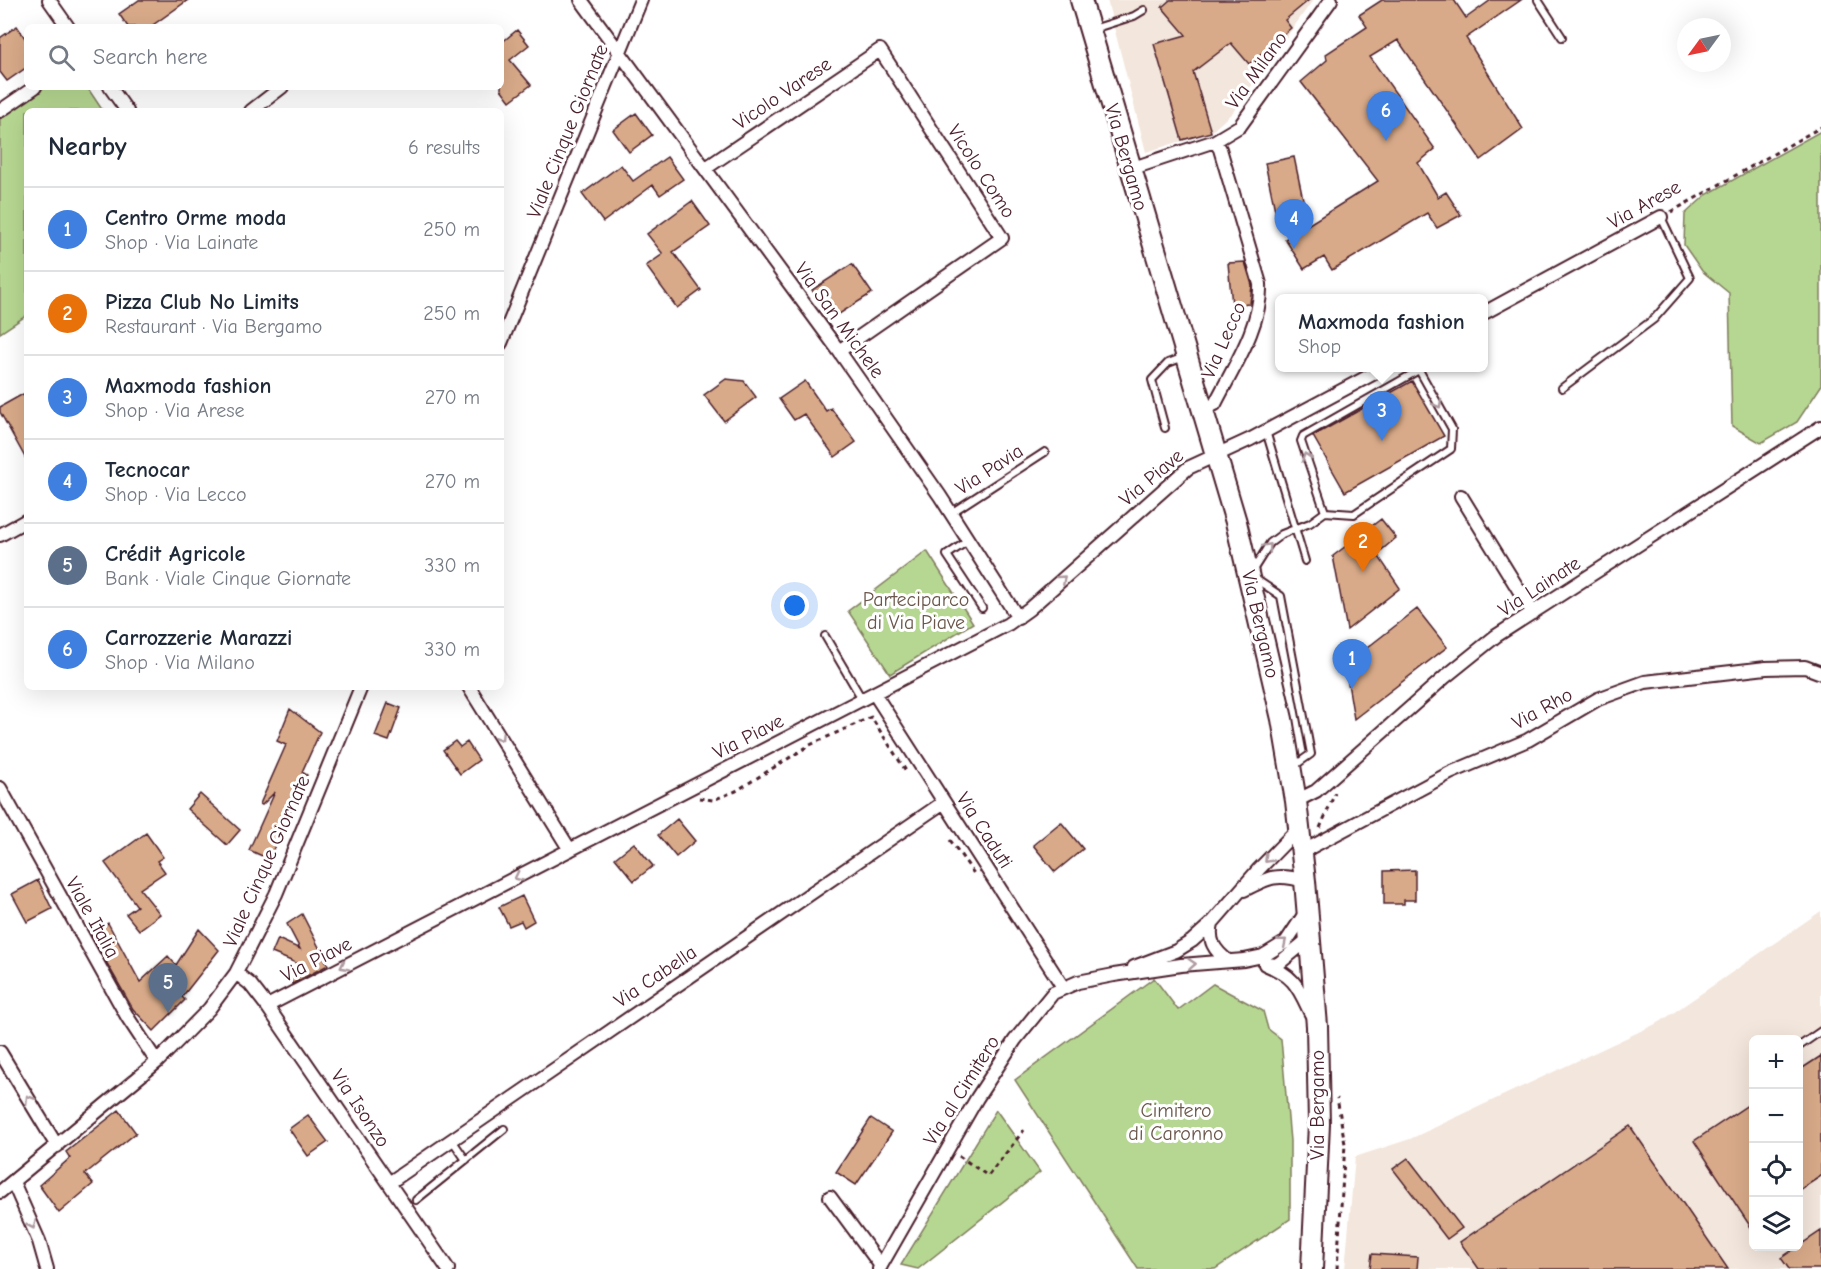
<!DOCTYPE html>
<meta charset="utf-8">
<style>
body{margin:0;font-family:"Comic Neue",sans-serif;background:#f2f2f3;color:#1f2937}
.controls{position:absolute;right:18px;bottom:18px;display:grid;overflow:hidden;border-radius:9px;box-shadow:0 6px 24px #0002}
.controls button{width:54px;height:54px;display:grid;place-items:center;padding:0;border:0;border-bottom:2px solid #e0e1e3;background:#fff;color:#1f2937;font:30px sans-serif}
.compass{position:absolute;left:1677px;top:18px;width:54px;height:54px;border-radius:50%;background:#fff;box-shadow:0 6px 24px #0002;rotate:237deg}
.you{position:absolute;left:795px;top:606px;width:21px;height:21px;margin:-15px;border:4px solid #fff;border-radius:50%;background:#1a73e8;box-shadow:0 0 0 9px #1a73e833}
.badge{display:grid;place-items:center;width:39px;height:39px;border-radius:50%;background:#0f766e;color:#fff;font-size:20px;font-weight:700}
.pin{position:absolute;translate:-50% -50px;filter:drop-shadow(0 2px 3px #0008)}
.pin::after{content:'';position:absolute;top:32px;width:21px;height:18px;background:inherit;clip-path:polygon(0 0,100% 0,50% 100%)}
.popup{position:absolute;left:1275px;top:294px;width:213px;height:78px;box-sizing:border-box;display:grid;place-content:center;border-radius:9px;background:#fff;filter:drop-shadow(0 2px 4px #0005);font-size:20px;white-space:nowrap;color:#747a83}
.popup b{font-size:22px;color:#1f2937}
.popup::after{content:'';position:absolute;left:50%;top:100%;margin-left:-12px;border:12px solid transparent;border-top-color:#fff}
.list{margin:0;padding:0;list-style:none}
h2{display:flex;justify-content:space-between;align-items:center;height:78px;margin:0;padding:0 24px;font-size:26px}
h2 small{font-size:20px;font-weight:400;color:#747a83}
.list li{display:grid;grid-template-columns:39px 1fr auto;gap:18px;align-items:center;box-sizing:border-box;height:84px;padding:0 24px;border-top:2px solid #e0e1e3}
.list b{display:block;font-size:22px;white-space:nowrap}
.list p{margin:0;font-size:20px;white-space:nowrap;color:#747a83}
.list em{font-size:20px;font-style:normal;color:#747a83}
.icon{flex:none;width:33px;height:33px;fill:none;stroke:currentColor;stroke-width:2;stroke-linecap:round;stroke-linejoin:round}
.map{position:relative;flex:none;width:1821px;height:1269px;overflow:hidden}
.search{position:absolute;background:#fff;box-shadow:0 6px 24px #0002;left:24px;top:24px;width:480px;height:66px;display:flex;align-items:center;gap:15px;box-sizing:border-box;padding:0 21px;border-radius:9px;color:#747a83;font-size:22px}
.panel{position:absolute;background:#fff;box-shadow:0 6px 24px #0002;left:24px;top:108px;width:480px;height:582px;border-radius:9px}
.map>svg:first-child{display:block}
</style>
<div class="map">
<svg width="1821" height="1269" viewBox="0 0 1821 1269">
<rect width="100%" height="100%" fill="#fff"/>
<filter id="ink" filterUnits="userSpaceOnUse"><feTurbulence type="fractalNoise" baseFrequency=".0167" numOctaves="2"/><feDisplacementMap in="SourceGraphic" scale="12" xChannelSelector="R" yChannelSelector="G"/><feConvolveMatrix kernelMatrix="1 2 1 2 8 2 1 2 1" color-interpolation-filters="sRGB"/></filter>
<g filter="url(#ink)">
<path fill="#f3e6dc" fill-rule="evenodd" d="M1107 0H1313L1233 112 1211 132 1146 152Z
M1821 911V1269H1345L1355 1157 1410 1139 1660 1022ZM1754 1040H1798V1246H1754Z"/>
<path fill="#b6d791" stroke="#807b5e" stroke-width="1.5" d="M44 87H87L103 111H27V315L0 333V116Z
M1821 131V386L1797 422 1761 443 1732 426 1729 293 1702 271 1684 245 1685 214 1706 195Z
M927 551 973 623 890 674 848 611Z
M1154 978 1178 1010 1213 984 1263 1011 1268 1029 1281 1039 1290 1141V1219L1215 1269H1138L1015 1080Z
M996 1110 1040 1172 918 1269 901 1265Z"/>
<path fill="#d8aa89" stroke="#4a1f2b" stroke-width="1.5" d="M139 0H188L150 27H128L119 14Z
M1170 0H1309L1285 20 1291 28 1249 64 1231 43 1193 72 1211 132 1182 140 1154 44 1186 35 1162 7Z
M1382 0H1454L1466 18 1491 0H1521L1466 38 1523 129 1481 160 1398 40 1370 57 1435 149 1418 163 1438 197 1446 192 1461 215 1437 228 1427 213 1332 270 1324 257 1304 269 1285 239 1378 181 1301 82 1327 60 1326 54 1367 27 1359 15Z
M17 26 27 41V67L7 81 0 72V38Z
M517 30 529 45 510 60 531 85 510 101 501 89V43Z
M636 113 652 135 629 152 613 130Z
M667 157 683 179 660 195 653 185 603 222 582 194 621 165 633 181Z
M1294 157 1305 209 1276 215 1265 163Z
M692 201 710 226 673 252 701 290 677 308 646 266 663 254 647 234Z
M1245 262 1252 285 1250 304 1232 305 1228 263Z
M852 264 872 293 836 316 831 308 826 311 812 290Z
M726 379 744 381 756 397 724 421 704 395Z
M805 381 826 411 831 408 856 442 835 457 804 414 794 420 779 399Z
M1412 381 1444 436 1345 492 1313 436Z
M23 394 27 401V461L0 412V407Z
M1381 519 1396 538 1377 554 1400 588 1347 630 1333 556Z
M1417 609 1447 647 1354 719 1345 665Z
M388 703 401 708 389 741 375 736Z
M290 709 320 732 302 772 307 775 269 859 249 850 275 792 262 805 260 804 286 745 277 741Z
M455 741 460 747 467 742 479 760 460 774 443 750Z
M200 794 240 830 227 845 187 809Z
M677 819 695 841 676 857 658 835Z
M1061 822 1083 849 1055 872 1033 845Z
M146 833 163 857 157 861 165 872 140 889 160 914 139 930 126 914 137 906 105 863Z
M634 843 653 866 634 881 615 858Z
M1415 870V900H1404V904H1384V871Z
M38 880 52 909 27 922 12 894Z
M522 896 534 921 524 927 521 921 509 926 499 907Z
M302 914 328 965 292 984 286 972 301 965 272 953 278 939 300 949 287 924Z
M108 923 140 982 168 956 176 965 199 929 219 950 182 997 185 1000 154 1031 133 1009 91 935Z
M1821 1056V1176L1798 1191V1071Z
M1754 1101V1232L1694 1141Z
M119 1110 136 1133 85 1174 93 1184 59 1213 39 1185 70 1158 66 1152Z
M308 1115 328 1142 308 1156 289 1129Z
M871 1118 892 1132 856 1185 836 1172Z
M1630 1126 1728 1269H1479L1460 1242Z
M1408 1158 1462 1228 1447 1239 1393 1169Z
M1821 1231V1269H1789L1781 1258Z
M1372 1254 1418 1257 1417 1269H1370Z"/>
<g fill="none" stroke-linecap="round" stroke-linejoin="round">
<defs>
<path id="lane" d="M1538 0 1562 37
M1093 29 1134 16 1144 10
M1562 388 1654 319 1690 278 1661 217
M1165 428 1152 380 1168 363 1184 357
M1266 431 1305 561
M951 513 1045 452
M969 540 947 555 982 608
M1253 570 1270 543 1282 534 1310 523 1325 512 1354 514 1451 449 1452 429 1419 370 1303 436 1301 441 1325 512
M1254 578 1281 596 1311 754 1294 766
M825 636 862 699
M1798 1047 1821 1031
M452 1140 466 1160
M416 1200 504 1129"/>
<path id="street" d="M49 0 68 27
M581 0 839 351 940 496 1018 618
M110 87 127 111
M0 111 35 87
M251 111 282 87
M706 168 880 50 1002 238 839 351
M1130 169 1215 141 1240 126 1331 0
M1484 313 1661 217
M501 343 641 0
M1203 410 1215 404C1233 368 1262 325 1260 284L1220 149 1215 141
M1461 496 1533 613
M0 535 27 520
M469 687 570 850
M874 693 1063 987
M0 788 128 1018 157 1062
M1296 801 1316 791 1445 677 1496 636 1821 427
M1302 852 1450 773 1528 740 1598 699 1645 682 1766 668 1805 667 1821 673
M1244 890C1269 877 1277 873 1305 881
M1212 923C1208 941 1214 950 1228 961
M1265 964C1295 976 1298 987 1311 1014
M1266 964 1277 965 1311 937
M1134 967 1176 951 1192 941 1212 923 1259 869 1299 828
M236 973 250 984 267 1006 448 1269
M267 1006 1008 624 1029 609 1188 468 1251 439 1384 368
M0 1052 57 1146
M13 1182 39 1241 47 1269
M389 1183 944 802
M0 1192 157 1062 209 1009 236 973 276 894 361 687
M830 1197 881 1266
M879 1269 977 1098 1015 1040 1053 993 1078 982 1114 975 1181 965 1244 960 1263 956 1286 942 1306 912"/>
<path id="primary" d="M1081 0 1236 522 1282 719 1296 801 1305 881 1317 1026 1319 1124 1312 1269"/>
</defs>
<use href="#lane" stroke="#4a1f2b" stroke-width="10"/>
<use href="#street" stroke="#4a1f2b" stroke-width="16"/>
<use href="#primary" stroke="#4a1f2b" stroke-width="24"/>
<path stroke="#4a1f2b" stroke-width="3" stroke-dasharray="4.5 4.5" stroke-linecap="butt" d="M1671 212 1821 127
M699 798 713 800 736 791 810 745 871 717 908 774
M1320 828 1335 793
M950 840 975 875
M959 1156 988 1176 1024 1130
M1337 1269 1345 1144 1337 1098"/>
<use href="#lane" stroke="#fff" stroke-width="6"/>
<use href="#street" stroke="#fff" stroke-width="12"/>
<use href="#primary" stroke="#fff" stroke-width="20"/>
</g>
<defs><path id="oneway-chevron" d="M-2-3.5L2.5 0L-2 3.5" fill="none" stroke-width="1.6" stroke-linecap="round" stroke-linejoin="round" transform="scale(1.5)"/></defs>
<g stroke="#ae9aa0">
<use href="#oneway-chevron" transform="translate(1438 404) rotate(61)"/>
<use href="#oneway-chevron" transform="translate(1306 457) rotate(-109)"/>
<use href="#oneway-chevron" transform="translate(1268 547) rotate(-47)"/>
<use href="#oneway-chevron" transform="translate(1062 579) rotate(-42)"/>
<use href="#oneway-chevron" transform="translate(500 737) rotate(58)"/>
<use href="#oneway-chevron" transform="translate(1268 859) rotate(134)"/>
<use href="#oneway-chevron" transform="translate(518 877) rotate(153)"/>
<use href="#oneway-chevron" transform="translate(1283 942) rotate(-40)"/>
<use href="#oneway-chevron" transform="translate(1192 964) rotate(-4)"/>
<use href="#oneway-chevron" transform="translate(344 966) rotate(153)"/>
<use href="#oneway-chevron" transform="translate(29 1099) rotate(-122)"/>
<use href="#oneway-chevron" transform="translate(32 1225) rotate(66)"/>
</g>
</g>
<g text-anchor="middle" stroke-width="6" stroke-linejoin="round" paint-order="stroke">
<g font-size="20" fill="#4a1f2b" stroke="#fff">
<text transform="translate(1256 70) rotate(-54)" y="7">Via Milano</text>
<text transform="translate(782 93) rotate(-34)" y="7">Vicolo Varese</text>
<text transform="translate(567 131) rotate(-68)" y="7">Viale Cinque Giornate</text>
<text transform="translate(1127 157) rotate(74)" y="7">Via Bergamo</text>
<text transform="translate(982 171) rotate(57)" y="7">Vicolo Como</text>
<text transform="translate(1644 204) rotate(-29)" y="7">Via Arese</text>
<text transform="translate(840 320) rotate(54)" y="7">Via San Michele</text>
<text transform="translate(1223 340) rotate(-66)" y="7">Via Lecco</text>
<text transform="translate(989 469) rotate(-33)" y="7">Via Pavia</text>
<text transform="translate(1151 477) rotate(-40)" y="7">Via Piave</text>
<text transform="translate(1539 586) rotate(-33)" y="7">Via Lainate</text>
<text transform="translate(1261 624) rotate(77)" y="7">Via Bergamo</text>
<text transform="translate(1542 708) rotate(-29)" y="7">Via Rho</text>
<text transform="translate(748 736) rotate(-27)" y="7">Via Piave</text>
<text transform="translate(985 830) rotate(57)" y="7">Via Caduti</text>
<text transform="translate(266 861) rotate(-66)" y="7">Viale Cinque Giornate</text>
<text transform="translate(93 917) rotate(61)" y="7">Viale Italia</text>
<text transform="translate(316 959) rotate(-27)" y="7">Via Piave</text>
<text transform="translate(655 976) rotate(-34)" y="7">Via Cabella</text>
<text transform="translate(961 1090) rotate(-58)" y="7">Via al Cimitero</text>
<text transform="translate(1317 1105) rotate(-90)" y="7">Via Bergamo</text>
<text transform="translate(361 1108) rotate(56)" y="7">Via Isonzo</text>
</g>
<g font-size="20" fill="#6a564a" stroke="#fff">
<text x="916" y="606">Parteciparco<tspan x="916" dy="23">di Via Piave</tspan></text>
<text x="1176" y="1117">Cimitero<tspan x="1176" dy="23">di Caronno</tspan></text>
</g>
</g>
</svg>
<div class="controls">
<button>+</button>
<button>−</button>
<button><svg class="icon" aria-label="locate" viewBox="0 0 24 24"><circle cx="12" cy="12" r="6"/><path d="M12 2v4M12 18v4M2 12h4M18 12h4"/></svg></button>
<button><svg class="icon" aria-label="layers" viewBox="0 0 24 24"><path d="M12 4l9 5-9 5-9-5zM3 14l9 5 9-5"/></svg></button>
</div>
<svg class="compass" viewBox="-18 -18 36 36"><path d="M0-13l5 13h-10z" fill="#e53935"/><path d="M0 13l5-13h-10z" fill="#747a83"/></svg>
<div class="you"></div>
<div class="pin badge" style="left:1352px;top:689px;background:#3f7fe0">1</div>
<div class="pin badge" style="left:1363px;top:572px;background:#e8710a">2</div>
<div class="pin badge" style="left:1382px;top:441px;background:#3f7fe0">3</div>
<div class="popup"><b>Maxmoda fashion</b>Shop</div>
<div class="pin badge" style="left:1294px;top:249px;background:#3f7fe0">4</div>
<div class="pin badge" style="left:168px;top:1013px;background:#5c6f8a">5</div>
<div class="pin badge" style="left:1386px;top:141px;background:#3f7fe0">6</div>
<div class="search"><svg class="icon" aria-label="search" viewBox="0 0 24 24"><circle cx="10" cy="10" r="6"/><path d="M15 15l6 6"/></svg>Search here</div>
<section class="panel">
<h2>Nearby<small>6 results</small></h2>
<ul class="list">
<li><span class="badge" style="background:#3f7fe0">1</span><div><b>Centro Orme moda</b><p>Shop · Via Lainate</p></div><em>250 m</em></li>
<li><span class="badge" style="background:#e8710a">2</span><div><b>Pizza Club No Limits</b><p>Restaurant · Via Bergamo</p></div><em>250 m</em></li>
<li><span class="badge" style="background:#3f7fe0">3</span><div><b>Maxmoda fashion</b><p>Shop · Via Arese</p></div><em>270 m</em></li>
<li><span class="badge" style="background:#3f7fe0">4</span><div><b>Tecnocar</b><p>Shop · Via Lecco</p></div><em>270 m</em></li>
<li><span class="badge" style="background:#5c6f8a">5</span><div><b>Crédit Agricole</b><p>Bank · Viale Cinque Giornate</p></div><em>330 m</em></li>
<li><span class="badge" style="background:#3f7fe0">6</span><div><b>Carrozzerie Marazzi</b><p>Shop · Via Milano</p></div><em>330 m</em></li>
</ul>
</section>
</div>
